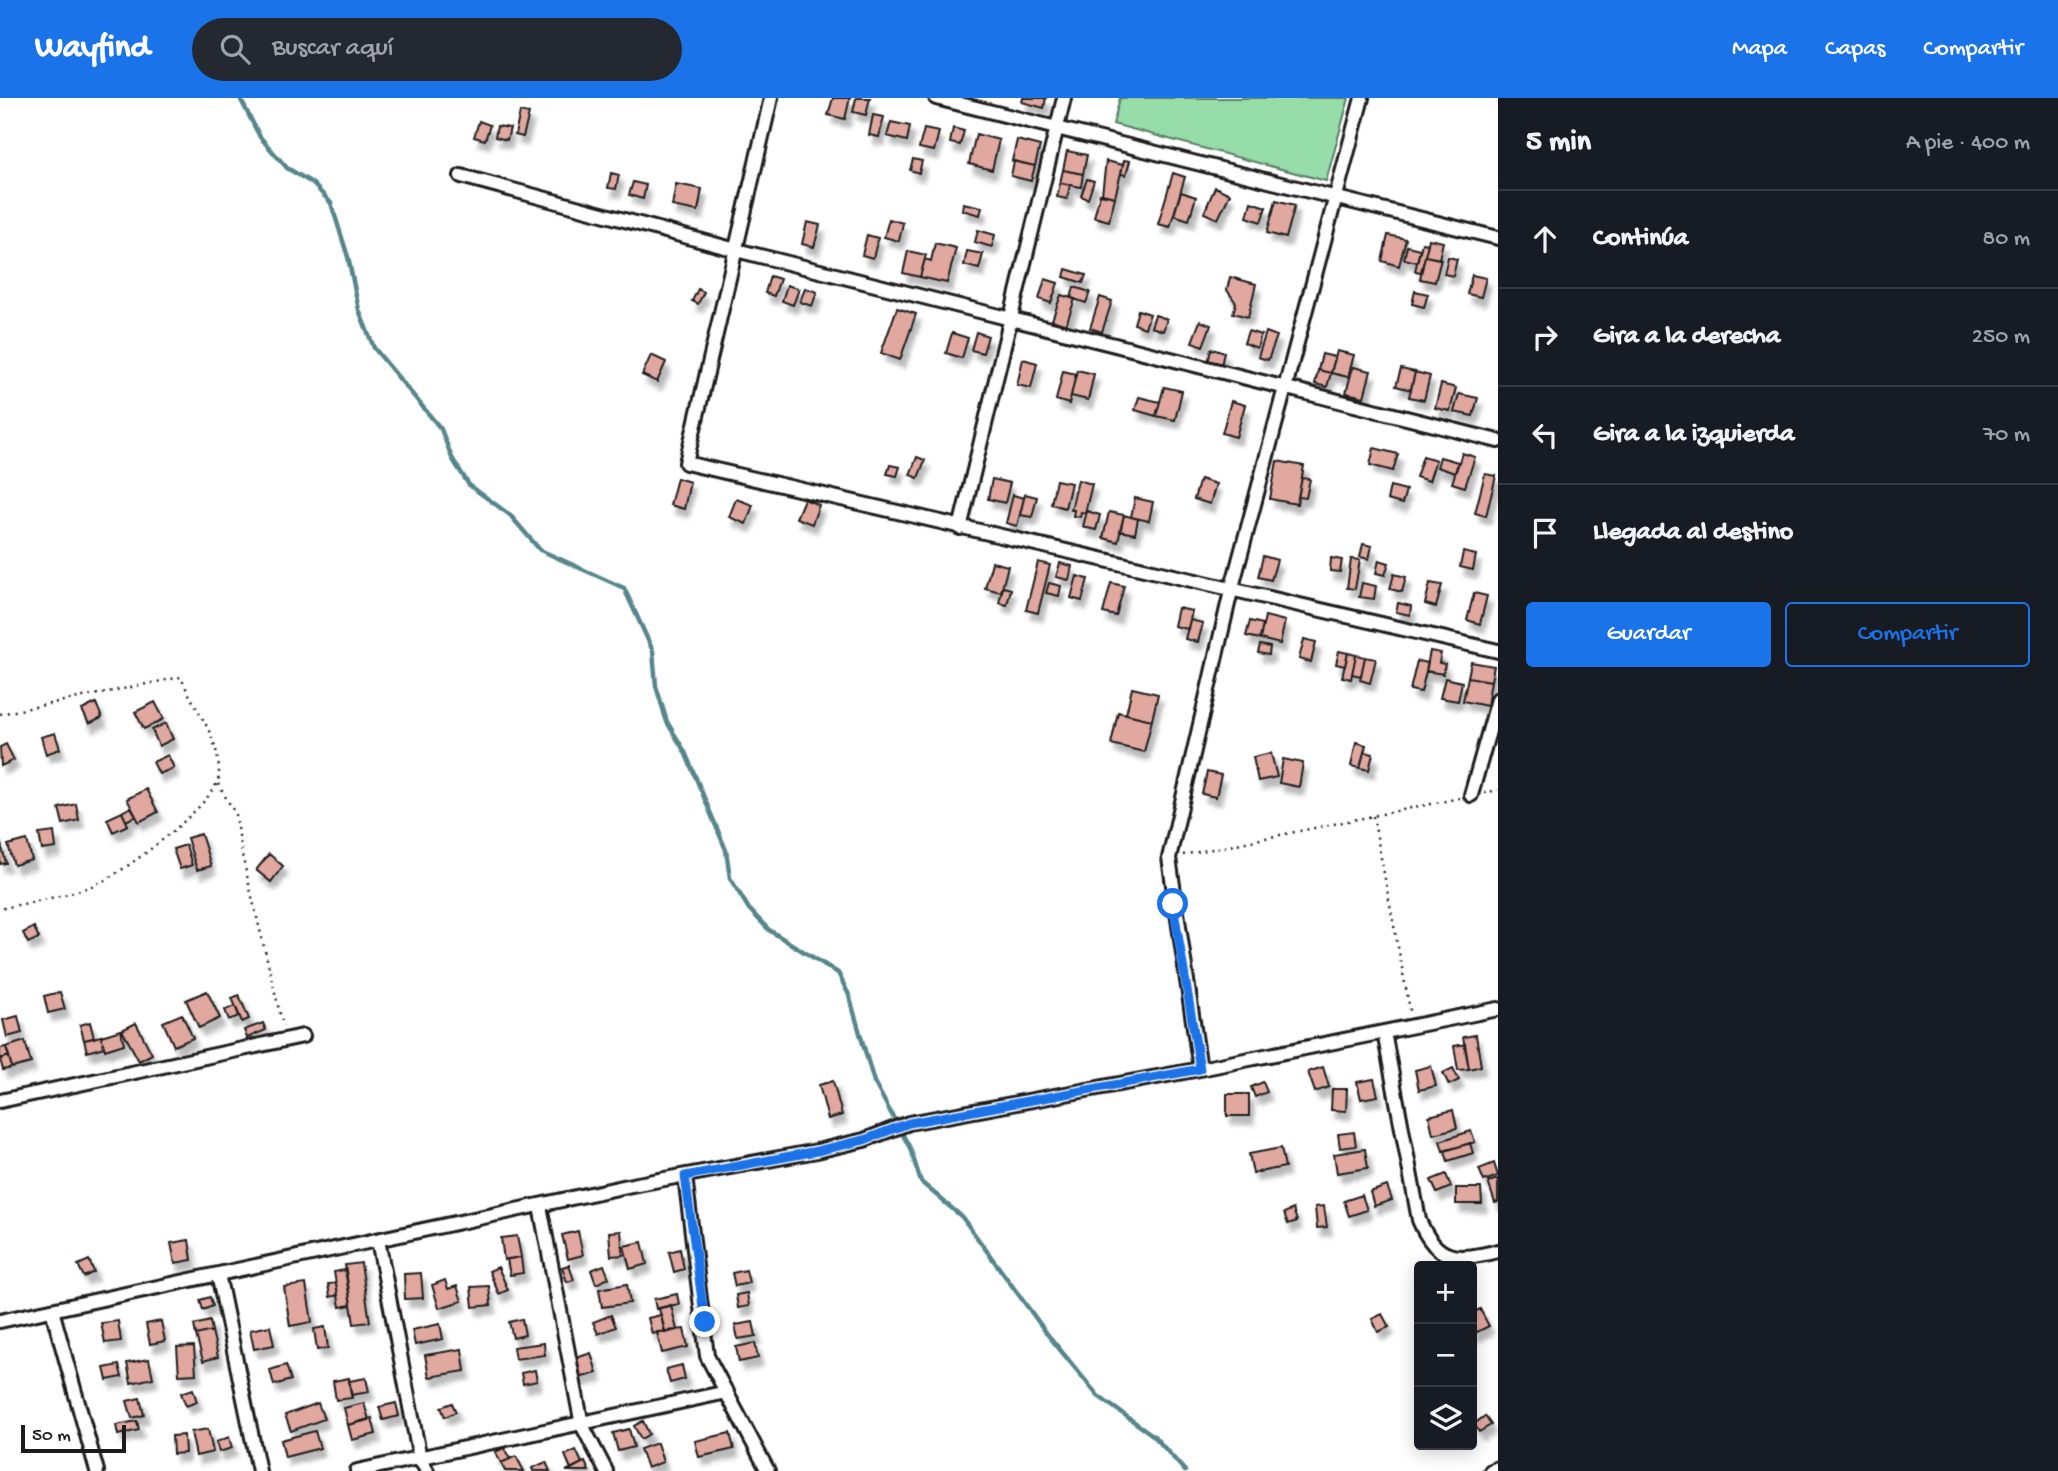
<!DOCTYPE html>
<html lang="es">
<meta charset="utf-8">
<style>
body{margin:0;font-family:"Gochi Hand",sans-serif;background:#242831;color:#f1f3f6}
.controls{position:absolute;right:21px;bottom:21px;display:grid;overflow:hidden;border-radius:7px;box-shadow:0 4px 18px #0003}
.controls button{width:63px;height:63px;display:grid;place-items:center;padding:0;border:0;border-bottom:2px solid #363941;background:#171b24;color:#f1f3f6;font:35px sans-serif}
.scale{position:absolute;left:21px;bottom:18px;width:105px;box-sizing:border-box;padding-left:7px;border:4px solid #1c1c1c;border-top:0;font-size:19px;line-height:24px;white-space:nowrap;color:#1c1c1c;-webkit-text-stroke:5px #fff;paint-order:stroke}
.stop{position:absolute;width:21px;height:21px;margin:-16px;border:5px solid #1a73e8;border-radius:50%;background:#fff}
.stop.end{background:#1a73e8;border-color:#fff;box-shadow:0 2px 7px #0008}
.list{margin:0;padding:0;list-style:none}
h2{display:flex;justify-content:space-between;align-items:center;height:91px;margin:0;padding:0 28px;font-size:30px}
h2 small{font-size:23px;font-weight:400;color:#9ea1a6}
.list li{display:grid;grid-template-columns:46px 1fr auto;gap:21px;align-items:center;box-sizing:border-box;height:98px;padding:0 28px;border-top:2px solid #363941}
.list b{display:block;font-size:26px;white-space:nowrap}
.list em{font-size:23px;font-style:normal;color:#9ea1a6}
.actions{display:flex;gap:14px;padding:21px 28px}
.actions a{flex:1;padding:16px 0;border:2px solid #1a73e8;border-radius:7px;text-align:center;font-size:24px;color:#1a73e8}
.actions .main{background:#1a73e8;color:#fff}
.icon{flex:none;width:38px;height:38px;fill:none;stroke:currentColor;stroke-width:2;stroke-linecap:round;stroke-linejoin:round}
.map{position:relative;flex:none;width:1498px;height:1373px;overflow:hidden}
header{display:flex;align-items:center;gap:42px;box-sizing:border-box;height:98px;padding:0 35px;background:#1a73e8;color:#fff}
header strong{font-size:33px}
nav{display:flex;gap:38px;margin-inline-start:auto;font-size:24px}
.search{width:490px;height:63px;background:#242831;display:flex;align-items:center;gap:18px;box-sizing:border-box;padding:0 24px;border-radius:38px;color:#9ea1a6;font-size:26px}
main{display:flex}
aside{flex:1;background:#171b24}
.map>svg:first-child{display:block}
</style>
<header>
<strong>Wayfind</strong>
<div class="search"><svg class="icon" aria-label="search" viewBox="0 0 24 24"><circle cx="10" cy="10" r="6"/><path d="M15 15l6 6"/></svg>Buscar aquí</div>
<nav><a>Mapa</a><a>Capas</a><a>Compartir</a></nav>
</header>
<main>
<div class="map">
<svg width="1498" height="1373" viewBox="0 0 1498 1373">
<defs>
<filter id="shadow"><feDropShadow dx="4.5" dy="8" stdDeviation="2" flood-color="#0004"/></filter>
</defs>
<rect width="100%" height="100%" fill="#fff"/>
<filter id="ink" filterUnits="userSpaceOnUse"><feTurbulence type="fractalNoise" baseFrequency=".0143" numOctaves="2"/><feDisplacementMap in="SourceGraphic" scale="14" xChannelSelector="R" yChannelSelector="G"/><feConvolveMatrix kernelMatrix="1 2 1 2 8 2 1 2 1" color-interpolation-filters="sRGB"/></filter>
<g filter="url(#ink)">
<path fill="#96ddaa" stroke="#597c63" stroke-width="2" d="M1120 0H1349L1326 83 1113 26Z"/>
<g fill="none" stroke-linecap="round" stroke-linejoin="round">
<path stroke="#56868b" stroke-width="4.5" d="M240 0 260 39 287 70 312 85 331 105 348 159 359 212 374 250 441 331 452 360 469 387 510 417 540 452 624 490 653 553 656 588 667 624 685 654 726 752 730 780 749 811 769 832 838 875 849 897 874 984 910 1050 921 1084 962 1119 1048 1237 1098 1298 1154 1338 1185 1373"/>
</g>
<path fill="#e1a89f" stroke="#1c1c1c" stroke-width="2" filter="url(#shadow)" d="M833 0H850L845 21 828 17Z
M856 0H870L866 17 853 14Z
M1023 0H1046L1044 10 1022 4Z
M520 14 529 16 523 39 515 37Z
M873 17 884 19 879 39 869 37Z
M479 23 490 27 485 42 474 39Z
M891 24 910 28 907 43 887 38Z
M497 28 510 30 507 42 495 39Z
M953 30 964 33 960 47 950 45Z
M924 31 939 34 934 53 919 50Z
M976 36 999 42 992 72 969 66Z
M1017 42 1040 48 1035 68 1012 63Z
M1067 53 1087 57 1083 76 1063 72Z
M913 61 922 63 919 75 910 72Z
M1124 62 1130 63 1126 77 1121 76Z
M1014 63 1035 68 1031 83 1011 78Z
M1106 63 1123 67 1115 99 1102 96Z
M1063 72 1083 76 1081 89 1060 85Z
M611 75 619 77 616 91 608 90Z
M1173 75 1185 79 1170 129 1158 126Z
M1087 81 1094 83 1088 101 1081 98Z
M633 84 646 87 643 101 629 97Z
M1060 85 1070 87 1067 101 1057 99Z
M676 86 702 91 698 113 672 108Z
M1215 89 1230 96 1218 121 1204 115Z
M1181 94 1196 99 1189 122 1174 117Z
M1100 96 1115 99 1109 123 1094 119Z
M1276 102 1295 107 1286 140 1267 135Z
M1251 104 1266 109 1261 124 1247 119Z
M963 105 982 109 980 117 962 112Z
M889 121 903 125 899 143 884 139Z
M807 124 820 127 814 149 802 146Z
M978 132 995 137 992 149 975 144Z
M867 137 878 140 873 160 862 157Z
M1388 137 1406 141 1399 168 1382 163Z
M1429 141 1443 144 1439 161 1425 158Z
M935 145 956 150 947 185 920 179 925 161 931 163Z
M1422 145 1428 146 1421 174 1415 173Z
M1407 148 1420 151 1417 164 1404 161Z
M908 153 926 157 920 179 903 175Z
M967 153 983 156 979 171 964 167Z
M1425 158 1441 161 1435 184 1420 181Z
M1448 159 1457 161 1453 178 1444 176Z
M1066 171 1086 177 1083 185 1064 179Z
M1472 177 1486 180 1481 199 1467 196Z
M770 178 780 181 774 198 765 195Z
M1230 179 1256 186 1248 219 1233 215 1236 205 1227 192Z
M1045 181 1058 185 1051 205 1039 201Z
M787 187 799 191 793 207 782 203Z
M1074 189 1090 194 1086 205 1071 200Z
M805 190 817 194 812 208 800 204Z
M698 191 704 194 698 206 692 203Z
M1415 193 1428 196 1424 209 1412 206Z
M1061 197 1075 201 1066 227 1052 222Z
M1100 199 1112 203 1102 234 1090 230Z
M897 210 916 216 900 262 881 255Z
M1138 212 1150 216 1145 230 1134 226Z
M1155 217 1167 221 1163 233 1151 229Z
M1200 223 1211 227 1203 248 1192 244Z
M1248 233 1261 237 1257 250 1244 245Z
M976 234 988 238 983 255 971 252Z
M1266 234 1277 238 1268 262 1258 259Z
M952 235 968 240 962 260 946 255Z
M1211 251 1224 254 1221 268 1208 265Z
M1337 253 1354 257 1348 279 1331 275Z
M1322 256 1335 259 1331 275 1318 272Z
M651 257 666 264 657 284 642 277Z
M1023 261 1037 265 1031 290 1017 287Z
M1353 269 1371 273 1364 299 1346 295Z
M1401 271 1415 274 1411 292 1396 288Z
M1077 272 1094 276 1088 302 1071 298Z
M1318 272 1331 275 1327 289 1315 286Z
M1063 273 1076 276 1069 306 1056 302Z
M1415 274 1430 278 1424 302 1409 299Z
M1441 286 1456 290 1450 313 1435 310Z
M1164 289 1182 293 1175 322 1156 318Z
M1459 296 1478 300 1473 318 1454 314Z
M1139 299 1160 304 1156 318 1135 312Z
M1231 303 1245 307 1236 339 1222 335Z
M1374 350 1398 356 1393 373 1370 367Z
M1462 355 1475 359 1465 389 1452 385Z
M1423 358 1436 362 1429 383 1416 379Z
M917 359 925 362 918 380 910 377Z
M1440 359 1458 364 1455 375 1437 369Z
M1277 363 1304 368 1297 406 1270 401Z
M890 367 900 369 897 378 887 376Z
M1485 376 1496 378 1486 418 1475 415Z
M677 380 690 384 684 411 670 407Z
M1302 380 1310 381 1306 400 1298 399Z
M992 381 1010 385 1005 405 988 401Z
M1200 381 1216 386 1210 406 1194 401Z
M1056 382 1071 385 1065 410 1051 406Z
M1078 382 1092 386 1085 415 1081 414 1080 419 1073 418 1074 412H1071Z
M1390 388 1406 392 1402 406 1387 402Z
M1025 396 1037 399 1032 419 1020 417Z
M1013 397 1024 400 1017 428 1006 425Z
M1135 400 1153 404 1149 423 1131 419Z
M736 401 753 407 746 426 729 419Z
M804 401 819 407 812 426 796 420Z
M1087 413 1100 417 1096 432 1083 429Z
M1109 414 1124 417 1118 444 1103 440Z
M1124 417 1138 421 1135 436 1120 433Z
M1363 446 1372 448 1369 461 1360 459Z
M1463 454 1476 457 1473 472 1460 469Z
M1263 458 1277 462 1271 482 1258 479Z
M1331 460 1342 462 1340 474 1330 473Z
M1351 461 1360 462 1355 491 1347 490Z
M1379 462 1389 465 1385 477 1376 475Z
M992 464 1008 468 1001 494 985 490Z
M1038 464 1050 467 1038 515 1026 512Z
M1060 465 1072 468 1069 482 1056 479Z
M1394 476 1406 479 1402 494 1390 491Z
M1077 478 1088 481 1082 503 1071 500Z
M1049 485 1061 488 1059 498 1046 495Z
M1111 485 1124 488 1116 518 1103 515Z
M1362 485 1376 488 1374 501 1359 499Z
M1430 485 1442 487 1436 509 1425 506Z
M1003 489 1011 491 1007 507 999 505Z
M1474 495 1487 498 1480 526 1467 522Z
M1398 505 1411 508 1410 517 1396 514Z
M1178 510 1192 513 1188 531 1174 528Z
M1265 518 1285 523 1280 546 1260 541Z
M1190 522 1203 525 1198 544 1185 541Z
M1250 523 1263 526 1260 541 1246 538Z
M1304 541 1316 544 1311 564 1299 561Z
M1260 547 1270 549 1269 557 1258 555Z
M1339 553 1348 555 1345 568 1336 566Z
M1430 553 1441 555 1439 565 1445 566 1443 576 1426 573Z
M1348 555 1356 557 1351 581 1342 579Z
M1356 557 1365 559 1361 578 1352 576Z
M1365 559 1376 561 1370 585 1360 582Z
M1417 563 1428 565 1421 594 1410 592Z
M1471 564 1494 568 1491 583 1468 579Z
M1468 579 1491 583 1487 608 1463 603Z
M1445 580 1462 584 1458 603 1440 600Z
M1132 590 1158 596 1152 622 1126 616Z
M155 604 164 621 144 631 135 614Z
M96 605 102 620 89 626 82 612Z
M1118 614 1152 622 1144 654 1111 646Z
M166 625 173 641 159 648 152 632Z
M55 635 60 651 46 656 41 639Z
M1356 644 1366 647 1360 670 1351 668Z
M6 646 14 662 1 668 0 649Z
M1364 654 1373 656 1369 672 1360 670Z
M1271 655 1277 679 1258 683 1253 659Z
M168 657 174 670 159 676 153 664Z
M1283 661 1303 665 1299 689 1279 685Z
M1207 674 1221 677 1216 699 1202 696Z
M146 691 158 714 139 724 127 701Z
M76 706 79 722 63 726 59 710Z
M131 709 136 718 126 723 122 714Z
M122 714 128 727 113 734 107 721Z
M54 734 56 750 42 752 39 736Z
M201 736 211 768 197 772 187 740Z
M0 742 6 765 0 766Z
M27 742 32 762 14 767 8 747Z
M186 747 192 767 180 771 173 751Z
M269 756 283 768 271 784 256 772Z
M34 829 39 840 28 845 23 835Z
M207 893 220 920 199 930 186 902Z
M60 894 65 911 48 915 44 898Z
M239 897 249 921 242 924 232 900Z
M235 908 239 918 229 922 225 912Z
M182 916 193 940 174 948 163 924Z
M18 918 22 935 7 939 3 922Z
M90 924 94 940 84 942 80 927Z
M136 925 152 956 139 963 122 932Z
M263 925 266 932 247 940 244 932Z
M121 932 124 946 105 952 101 938Z
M1476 937 1481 968 1469 971 1463 939Z
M101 938 104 949 87 954 84 942Z
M25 943 31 965 12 970 6 949Z
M1465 946 1469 971 1458 972 1454 948Z
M6 949 9 958 0 961V950Z
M9 958 12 970 3 972 0 961Z
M1431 968 1436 988 1419 992 1415 972Z
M1323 969 1329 989 1315 994 1308 974Z
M1453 970 1459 982 1449 987 1443 975Z
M1374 981 1378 998 1361 1001 1357 984Z
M833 983 842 1017 828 1021 819 987Z
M1263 984 1267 994 1255 999 1251 989Z
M1332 991H1347L1346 1013 1331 1012Z
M1227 996H1249V1018H1227Z
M1453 1012 1457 1030 1433 1036 1429 1018Z
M1471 1033 1475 1044 1443 1053 1440 1043Z
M1354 1034 1356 1048 1340 1050 1338 1036Z
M1470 1045 1473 1055 1448 1063 1445 1053Z
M1281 1050 1285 1069 1253 1075 1249 1056Z
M1365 1051 1368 1070 1337 1075 1334 1056Z
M1494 1065 1498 1078 1484 1083 1479 1071Z
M1446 1076 1451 1089 1437 1095 1431 1082Z
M1498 1081V1104L1495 1105 1488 1084Z
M1387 1088 1392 1102 1374 1108 1370 1094Z
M1456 1090H1481L1482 1106H1456Z
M1362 1097 1367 1112 1349 1118 1344 1103Z
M1324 1108 1327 1129 1317 1130 1315 1109Z
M1293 1111 1297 1123 1288 1126 1284 1115Z
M578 1133 583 1157 568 1161 562 1137Z
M621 1133 623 1157 611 1158 609 1134Z
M517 1138 521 1159 504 1162 501 1140Z
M189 1142 192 1162 175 1165 171 1145Z
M642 1144 647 1166 630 1171 624 1148Z
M680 1151 684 1171 674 1174 669 1154Z
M521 1159 523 1175 510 1177 507 1161Z
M89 1162 94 1174 84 1179 78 1167Z
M361 1165 370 1224 354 1226 345 1167Z
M569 1167 574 1182 567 1184 562 1169Z
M604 1167 609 1180 596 1186 591 1172Z
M498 1169 508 1192 499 1196 489 1173Z
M345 1172 351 1207 340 1209 334 1174Z
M746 1172 749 1185 735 1188 732 1175Z
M421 1175 423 1200 405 1201 404 1176Z
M445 1182 448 1191 457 1188 462 1203 439 1210 432 1187Z
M336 1185 338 1197 330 1199 328 1186Z
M306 1186 312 1224 290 1228 284 1189Z
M627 1186 630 1205 602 1209 599 1191Z
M489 1188 491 1207 473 1209 471 1189Z
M747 1195 749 1208 738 1210 736 1197Z
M677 1196 679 1206 656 1211 654 1201Z
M210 1199 213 1208 203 1212 200 1202Z
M671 1207 677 1232 665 1235 659 1210Z
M1480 1211 1489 1228 1473 1236 1472 1215Z
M1382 1216 1389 1229 1378 1234 1372 1221Z
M611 1217 616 1229 598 1236 593 1224Z
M661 1217 665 1233 652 1236 648 1220Z
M522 1221 525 1237 513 1240 509 1224Z
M118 1223 121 1243 105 1245 101 1225Z
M161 1223 165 1243 150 1246 146 1226Z
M210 1223 212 1233 196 1237 194 1227Z
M753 1224 756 1238 738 1241 735 1227Z
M440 1226 443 1241 415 1247 412 1232Z
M270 1228 274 1247 254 1251 250 1232Z
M325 1229 328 1250 317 1252 314 1231Z
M684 1231 688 1249 662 1255 657 1234Z
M212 1233 218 1259 203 1263 196 1237Z
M544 1245 545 1257 515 1261 513 1249Z
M755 1245 758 1260 739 1264 736 1249Z
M194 1248 196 1276 179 1277 177 1249Z
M462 1251 465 1273 429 1279 425 1257Z
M591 1255 597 1275 579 1280 573 1261Z
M149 1261 153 1280 131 1285 127 1265Z
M119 1267 122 1279 107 1282 104 1270Z
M286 1267 291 1282 274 1287 270 1272Z
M682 1267 685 1281 670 1285 666 1271Z
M535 1272 537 1283 523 1286 521 1275Z
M349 1280 352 1300 336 1302 333 1283Z
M366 1280 369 1294 351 1297 349 1283Z
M193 1291 197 1304 186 1308 181 1295Z
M140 1300 144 1317 132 1320 127 1303Z
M318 1305 324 1321 291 1333 285 1317Z
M364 1305 369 1322 348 1327 344 1310Z
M396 1305 399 1318 383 1322 379 1309Z
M452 1305 456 1314 445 1319 441 1309Z
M1485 1318 1491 1327 1479 1334 1474 1326Z
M372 1320 376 1336 352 1342 348 1327Z
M137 1323 139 1332 118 1337 116 1327Z
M643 1323 649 1336 641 1341 634 1328Z
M208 1331 213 1354 196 1358 191 1334Z
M629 1331 634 1349 618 1353 613 1335Z
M315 1333 320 1350 285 1359 281 1342Z
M730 1335 734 1351 699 1359 695 1343Z
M184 1337 185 1355 173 1356 172 1338Z
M229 1339 232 1350 219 1354 216 1344Z
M657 1345 663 1364 647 1370 640 1351Z
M504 1350 510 1361 501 1365 495 1354Z
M576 1352 582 1365 571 1371 565 1357Z
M516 1358 524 1373H505L501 1365Z
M546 1364 550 1373H533L532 1370Z
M585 1364 589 1373H566L582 1365Z"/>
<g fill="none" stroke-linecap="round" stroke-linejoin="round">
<defs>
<path id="street" d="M771 0 686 365 1498 553
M936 0 1498 140
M461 78 736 152 1498 343
M960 430 1064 0
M1471 697 1498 601
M1384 934 1419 1122C1437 1165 1457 1163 1498 1153
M1200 971 1169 760 1231 493 1362 0
M0 1003 303 938
M685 1078 707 1258 768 1373
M540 1108 582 1327 606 1373
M378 1142 420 1361 427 1373
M218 1176 259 1373
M52 1212 97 1373
M0 1223 632 1087 817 1053 864 1042 909 1025 1200 971 1498 911
M357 1373 727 1294
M1491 1373 1498 1370"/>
</defs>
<use href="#street" stroke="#1c1c1c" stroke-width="18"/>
<path stroke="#1c1c1c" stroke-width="2.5" stroke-dasharray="2 5" stroke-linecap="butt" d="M0 616 181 579C194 612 220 637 219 677 218 704 129 770 103 783 72 798 33 803 0 811
M218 686 236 717 242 757 283 928
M1484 695 1498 692
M1373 718 1411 917
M1183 757 1460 700"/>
<use href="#street" stroke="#fff" stroke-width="12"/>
</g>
</g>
<g fill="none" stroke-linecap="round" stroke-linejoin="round" filter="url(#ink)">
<path stroke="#1a73e8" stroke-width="9" d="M705 1224 685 1078 817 1053 864 1042 909 1025 1200 971 1173 806"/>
</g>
</svg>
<div class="controls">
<button>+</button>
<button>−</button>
<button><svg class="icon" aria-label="layers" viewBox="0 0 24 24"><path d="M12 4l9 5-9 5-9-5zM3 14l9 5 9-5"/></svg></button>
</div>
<div class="scale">50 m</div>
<div class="stop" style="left:1173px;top:806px"></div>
<div class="stop end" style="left:705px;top:1224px"></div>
</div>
<aside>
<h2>5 min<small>A pie · 400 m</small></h2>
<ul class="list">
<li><svg class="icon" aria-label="ahead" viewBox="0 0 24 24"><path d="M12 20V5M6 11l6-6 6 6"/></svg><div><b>Continúa</b></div><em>80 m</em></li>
<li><svg class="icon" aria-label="right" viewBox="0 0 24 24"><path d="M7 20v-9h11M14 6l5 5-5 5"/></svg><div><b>Gira a la derecha</b></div><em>250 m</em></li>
<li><svg class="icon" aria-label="left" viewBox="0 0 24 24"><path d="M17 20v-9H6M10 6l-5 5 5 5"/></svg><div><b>Gira a la izquierda</b></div><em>70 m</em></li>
<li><svg class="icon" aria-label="arrive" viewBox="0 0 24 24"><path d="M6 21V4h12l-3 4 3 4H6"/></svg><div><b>Llegada al destino</b></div></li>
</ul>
<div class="actions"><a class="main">Guardar</a><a>Compartir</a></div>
</aside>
</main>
